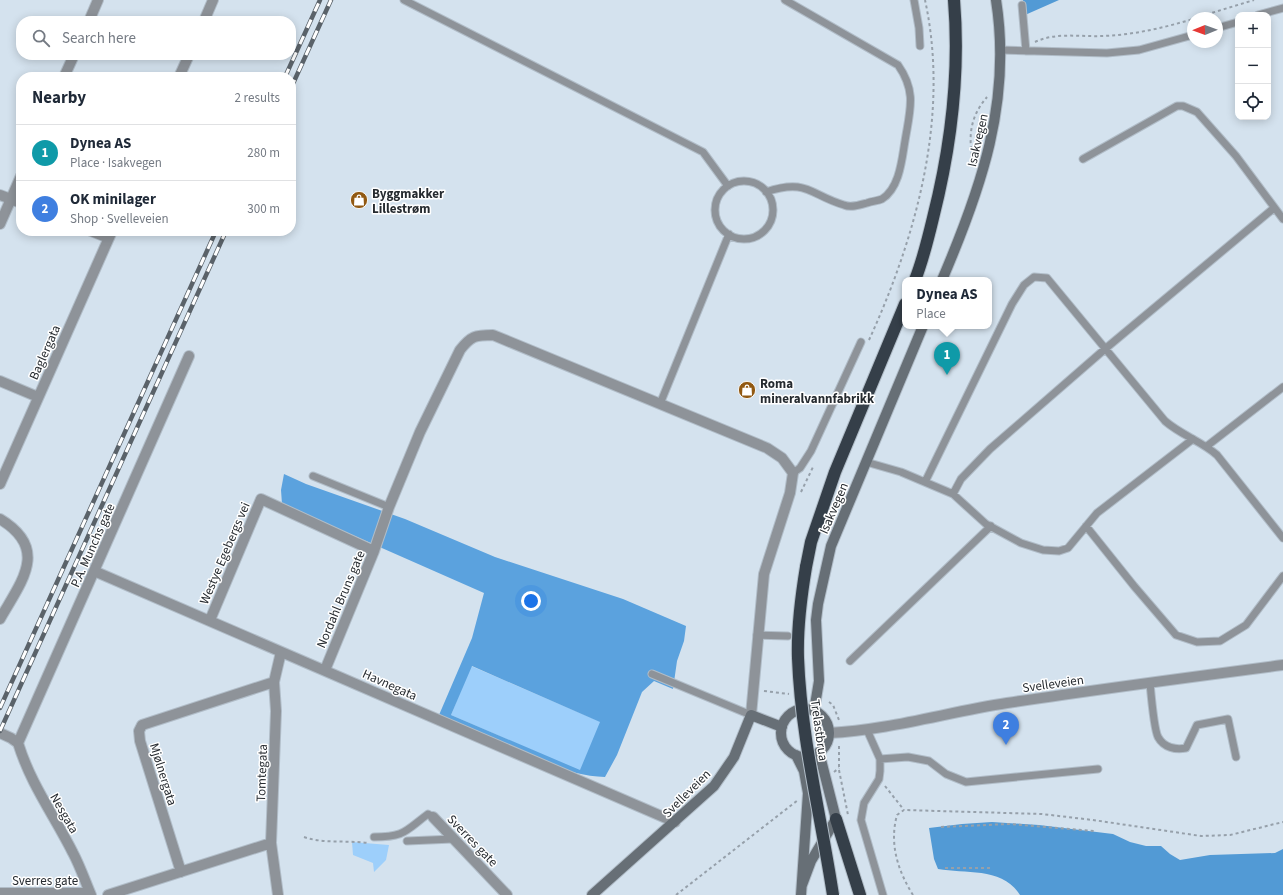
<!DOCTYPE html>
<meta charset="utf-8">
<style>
body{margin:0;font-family:"Source Sans 3",sans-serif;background:#f2f2f3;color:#1f2937}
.controls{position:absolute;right:12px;top:12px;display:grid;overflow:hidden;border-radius:8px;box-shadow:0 2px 10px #0003}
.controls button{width:36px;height:36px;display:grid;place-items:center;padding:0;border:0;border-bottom:1px solid #e0e1e3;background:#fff;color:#1f2937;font:20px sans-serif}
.compass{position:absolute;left:1187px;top:12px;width:36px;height:36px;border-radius:50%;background:#fff;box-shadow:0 2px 10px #0003;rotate:269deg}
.you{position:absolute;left:531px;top:601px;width:14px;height:14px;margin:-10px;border:3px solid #fff;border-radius:50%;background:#1a73e8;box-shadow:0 0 0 6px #1a73e833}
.badge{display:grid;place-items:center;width:26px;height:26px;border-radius:50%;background:#ea580c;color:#fff;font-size:13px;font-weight:700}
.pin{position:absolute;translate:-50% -33px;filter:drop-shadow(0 1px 2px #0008)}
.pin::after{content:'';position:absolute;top:21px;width:14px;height:12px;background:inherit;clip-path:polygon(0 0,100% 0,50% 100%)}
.popup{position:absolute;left:902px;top:277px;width:90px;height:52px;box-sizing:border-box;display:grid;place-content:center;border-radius:8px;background:#fff;filter:drop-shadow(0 1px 3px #0005);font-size:13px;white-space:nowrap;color:#747a83}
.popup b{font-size:15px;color:#1f2937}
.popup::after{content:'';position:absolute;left:50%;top:100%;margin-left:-8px;border:8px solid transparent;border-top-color:#fff}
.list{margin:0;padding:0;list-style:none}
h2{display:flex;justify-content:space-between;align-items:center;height:52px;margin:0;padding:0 16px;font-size:17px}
h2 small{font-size:13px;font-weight:400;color:#747a83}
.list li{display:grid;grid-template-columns:26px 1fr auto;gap:12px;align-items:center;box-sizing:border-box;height:56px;padding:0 16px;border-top:1px solid #e0e1e3}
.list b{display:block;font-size:15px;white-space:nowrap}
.list p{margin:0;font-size:13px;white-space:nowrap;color:#747a83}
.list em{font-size:13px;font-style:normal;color:#747a83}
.icon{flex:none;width:22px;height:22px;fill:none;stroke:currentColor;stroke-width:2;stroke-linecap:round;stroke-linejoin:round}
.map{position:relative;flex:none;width:1283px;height:895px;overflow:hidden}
.search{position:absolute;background:#fff;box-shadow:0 2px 10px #0003;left:16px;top:16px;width:280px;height:44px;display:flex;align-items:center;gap:10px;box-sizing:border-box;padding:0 14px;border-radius:16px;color:#747a83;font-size:15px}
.panel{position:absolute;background:#fff;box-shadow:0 2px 10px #0003;left:16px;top:72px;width:280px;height:164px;border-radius:16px}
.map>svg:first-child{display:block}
</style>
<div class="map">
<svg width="1283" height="895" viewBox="0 0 1283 895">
<rect width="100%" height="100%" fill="#d4e2ee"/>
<path fill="#9dcffb" d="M471 666 601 722 580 771 451 715Z
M352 842 389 845 386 860 374 872 373 863 353 855Z"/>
<path fill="#5ba2de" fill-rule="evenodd" d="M284 474 306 484 405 519 495 557 623 599 686 626 684 641 677 661 673 689 654 681 642 692 617 755 605 777C559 776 490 741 446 723L439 715 472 638 484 593 282 504 281 490ZM472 666 600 722 580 770 451 715Z"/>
<path fill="#529ad5" d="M1023 0H1059L1025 15 1021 12Z
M992 822 1039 825 1113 834 1130 842 1146 846H1161L1170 854 1180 860 1210 855 1275 853 1283 849V895H1020C1003 867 966 874 938 869L934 859 929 828 962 824Z"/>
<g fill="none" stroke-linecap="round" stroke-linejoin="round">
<defs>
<path id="lane" d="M404 0 703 152 728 186
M914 0 919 28 920 46
M1022 5 1026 51
M1258 15 1283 8
M1217 28 1238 22
M1000 50 1107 53 1139 50 1193 35
M1083 159 1177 106H1183L1197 112 1236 156 1283 219
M715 210a29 29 0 1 1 58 0a29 29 0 1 1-58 0Z
M766 192C807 178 810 195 844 205 851 208 860 205 867 203 872 201 878 201 882 199 900 188 902 158 905 141 910 110 917 92 898 65L785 0
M660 404 729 234
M1207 446 1283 387
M866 462 901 472 953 494 961 479 990 449 1105 349 1274 208
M793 473 800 468 811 451 861 342
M313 476 389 507
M925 482 1012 304 1024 285 1034 277 1047 278 1165 421C1181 435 1201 441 1217 455L1283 538
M953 494 986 524 1021 543 1043 550 1059 551 1068 548 1097 513 1193 439
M1086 526 1134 586 1176 635 1197 642 1220 641 1246 625 1283 576
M757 635 788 636
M850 661 991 526
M652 674 751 715
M1150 683C1151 694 1154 729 1158 737 1164 748 1176 750 1186 748L1197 725 1228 719 1236 757
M867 730 880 759V771L879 779 864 803 861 820 883 895
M880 759 908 757 929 761 946 774 966 782 1098 769
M374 837C405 837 405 831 428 814L433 817
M407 841 453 839"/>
<path id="street" d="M89 21 98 0
M204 21 213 0
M64 77 74 55
M179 77 189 55
M0 195 21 203
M0 224 21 176
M91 231 109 238
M0 381 38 397
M0 484 112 231
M0 519C50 549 21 582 0 619
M94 571 675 822
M210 620 261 499 374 551
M325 670 374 551 389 507 420 432 460 350C471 336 475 335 493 335L767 448 782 458 793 473 790 493 764 574 751 715
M0 733 11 738 18 743
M829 733C889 730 948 712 1007 703 1099 689 1191 677 1283 665
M18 743 189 356
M18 743C31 785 54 815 73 853 80 866 85 881 91 895
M433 817 507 895
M181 872 140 741 139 731 142 725 274 682
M0 893H90
M108 895 271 843
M278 895 271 843 276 711 274 682 281 652"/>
<path id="secondary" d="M942 280C981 189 1012 101 996 0
M781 733a24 24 0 1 1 48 0a24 24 0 1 1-48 0Z
M814 711 819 681 816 620 818 604 831 546 923 326
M796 755 804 771 808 793 801 895
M802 885 811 861 836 819 819 752
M592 895 714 786 734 757 751 715 782 727"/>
<path id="highway" d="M915 280C923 260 928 239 933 218 951 147 960 73 954 0
M806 567 811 542 835 472 905 304
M836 819 860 895"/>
</defs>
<use href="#lane" stroke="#b1bdc8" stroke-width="9"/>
<use href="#street" stroke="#b1bdc8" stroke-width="12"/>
<use href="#secondary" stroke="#b1bdc8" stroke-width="12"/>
<use href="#highway" stroke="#b1bdc8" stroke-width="14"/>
<path stroke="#96a0aa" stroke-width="2" stroke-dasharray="3 3" stroke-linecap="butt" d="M1195 18 1254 0
M1035 42C1056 32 1080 37 1102 36 1133 35 1163 28 1193 19
M973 161C968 136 970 117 987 97
M869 340C917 235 950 115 925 0
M801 492 813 467
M764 691 789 694
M829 702 833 705 839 720
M839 746V770L848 815
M834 772 839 768
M885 786 904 810
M941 827 1009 824 1094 831
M304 837C324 844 346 840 368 843
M945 868H993
M676 895 798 800
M913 895C898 871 889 844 897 815L904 810 1042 814 1093 820 1201 836 1230 835 1283 822"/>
<use href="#lane" stroke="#8e9399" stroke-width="7"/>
<use href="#street" stroke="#8e9399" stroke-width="10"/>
<use href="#secondary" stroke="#676f76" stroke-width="10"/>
<use href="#highway" stroke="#353f49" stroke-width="12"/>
<defs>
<path id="rail" d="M285 77 320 0
M291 88 331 0
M0 708 216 231
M0 731 226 231"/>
</defs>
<use href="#rail" stroke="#5a6269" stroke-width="4.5"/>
<use href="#rail" stroke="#fff" stroke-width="3" stroke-dasharray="9" stroke-linecap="butt"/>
<defs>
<path id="highway-bridge" d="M806 567C801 597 797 627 798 658 801 738 821 816 833 895"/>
</defs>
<use href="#highway-bridge" stroke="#b1bdc8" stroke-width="14" stroke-linecap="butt"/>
<use href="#highway-bridge" stroke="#353f49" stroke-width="12"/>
</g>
<defs>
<symbol id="shop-disc" viewBox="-11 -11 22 22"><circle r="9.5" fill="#915912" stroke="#fff"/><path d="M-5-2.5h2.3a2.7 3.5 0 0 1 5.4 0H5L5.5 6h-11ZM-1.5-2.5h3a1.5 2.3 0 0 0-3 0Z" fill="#fff"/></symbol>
</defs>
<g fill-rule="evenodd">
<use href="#shop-disc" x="349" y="190" width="20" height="20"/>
<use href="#shop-disc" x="737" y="380" width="20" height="20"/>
</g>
<g text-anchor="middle" stroke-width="3" stroke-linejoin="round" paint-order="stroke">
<g font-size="13" fill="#262b30" stroke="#fff">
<text transform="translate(977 140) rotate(-77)" y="5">Isakvegen</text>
<text transform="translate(44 352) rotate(-66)" y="5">Baglergata</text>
<text transform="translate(833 508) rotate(-67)" y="5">Isakvegen</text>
<text transform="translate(92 545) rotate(-66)" y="5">P.A. Munchs gate</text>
<text transform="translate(224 553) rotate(-67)" y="5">Westye Egebergs vei</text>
<text transform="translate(340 599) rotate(-67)" y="5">Nordahl Bruns gate</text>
<text transform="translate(1053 683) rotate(-8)" y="5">Svelleveien</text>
<text transform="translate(390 684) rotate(24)" y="5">Havnegata</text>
<text transform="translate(820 730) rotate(82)" y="5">Trelastbrua</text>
<text transform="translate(261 773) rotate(-88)" y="5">Tomtegata</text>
<text transform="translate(164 774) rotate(73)" y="5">Mjølnergata</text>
<text transform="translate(686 793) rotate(-45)" y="5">Svelleveien</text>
<text transform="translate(65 813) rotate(60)" y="5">Nesgata</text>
<text transform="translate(473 840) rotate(46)" y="5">Sverres gate</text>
<text x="45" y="885">Sverres gate</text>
</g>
<g font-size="13" font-weight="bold" fill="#262b30" stroke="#fff" text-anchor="start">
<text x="372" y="198">Byggmakker<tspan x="372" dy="15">Lillestrøm</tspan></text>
<text x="760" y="388">Roma<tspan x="760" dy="15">mineralvannfabrikk</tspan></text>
</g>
</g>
</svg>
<div class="controls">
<button>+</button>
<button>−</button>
<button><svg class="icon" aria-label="locate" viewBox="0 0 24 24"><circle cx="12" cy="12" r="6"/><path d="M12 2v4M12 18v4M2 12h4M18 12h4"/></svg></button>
</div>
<svg class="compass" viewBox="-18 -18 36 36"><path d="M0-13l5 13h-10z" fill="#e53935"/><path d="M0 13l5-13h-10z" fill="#747a83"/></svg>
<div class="you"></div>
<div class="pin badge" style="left:947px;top:375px;background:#0f9aa8">1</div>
<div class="popup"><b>Dynea AS</b>Place</div>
<div class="pin badge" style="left:1006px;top:745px;background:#3f7fe0">2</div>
<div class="search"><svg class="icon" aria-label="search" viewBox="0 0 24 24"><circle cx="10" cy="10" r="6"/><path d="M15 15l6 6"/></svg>Search here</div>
<section class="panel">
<h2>Nearby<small>2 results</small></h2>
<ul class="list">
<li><span class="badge" style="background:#0f9aa8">1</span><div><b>Dynea AS</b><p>Place · Isakvegen</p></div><em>280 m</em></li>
<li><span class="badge" style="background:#3f7fe0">2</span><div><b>OK minilager</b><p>Shop · Svelleveien</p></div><em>300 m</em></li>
</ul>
</section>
</div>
